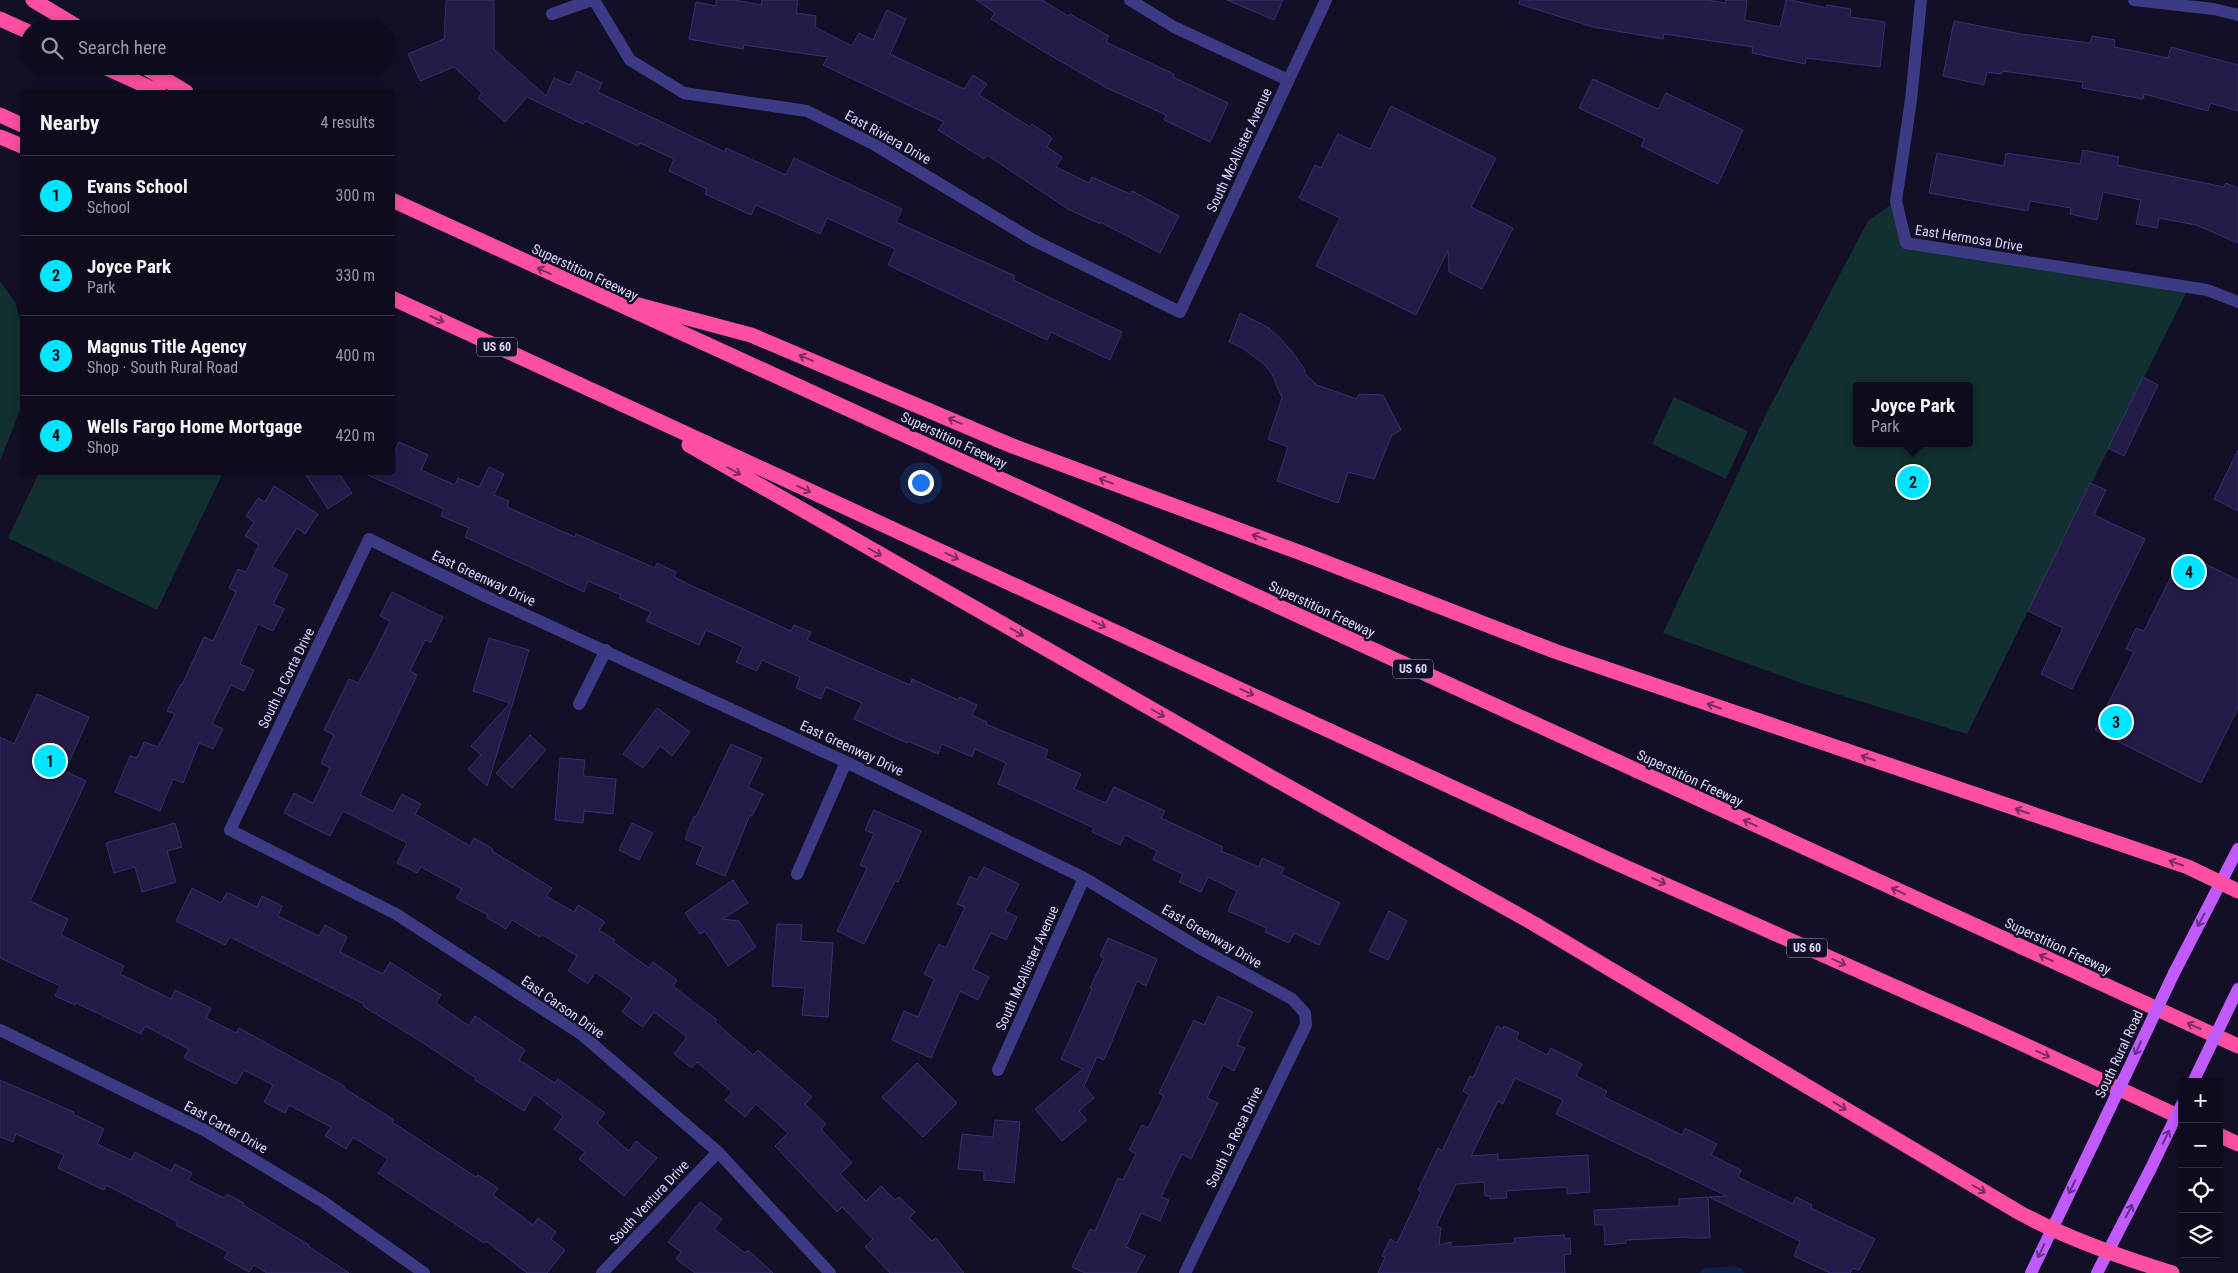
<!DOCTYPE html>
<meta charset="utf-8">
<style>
body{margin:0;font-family:"Roboto Condensed",sans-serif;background:#171425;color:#f1f3f6}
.controls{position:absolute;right:15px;bottom:15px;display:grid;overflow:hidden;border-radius:5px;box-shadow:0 2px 12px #0003}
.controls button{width:45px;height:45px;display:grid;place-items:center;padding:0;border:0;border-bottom:1px solid #2e2b3b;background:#0e0b1c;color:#f1f3f6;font:25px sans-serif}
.you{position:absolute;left:920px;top:482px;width:18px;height:18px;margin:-12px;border:4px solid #fff;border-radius:50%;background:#1a73e8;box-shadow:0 0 0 8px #1a73e833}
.badge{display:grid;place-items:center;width:32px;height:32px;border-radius:50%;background:#00e5ff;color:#111;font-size:16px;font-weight:700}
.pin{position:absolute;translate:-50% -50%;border:2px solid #fff;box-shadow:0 1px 5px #0006}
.popup{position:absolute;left:1853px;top:382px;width:120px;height:65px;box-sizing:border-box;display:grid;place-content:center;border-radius:5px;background:#0e0b1c;filter:drop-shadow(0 1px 4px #0005);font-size:16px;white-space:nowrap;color:#9b9ba3}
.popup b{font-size:19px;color:#f1f3f6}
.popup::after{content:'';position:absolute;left:50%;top:100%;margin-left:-10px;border:10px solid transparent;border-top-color:#0e0b1c}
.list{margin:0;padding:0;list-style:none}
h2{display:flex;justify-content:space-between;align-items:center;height:65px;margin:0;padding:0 20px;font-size:21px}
h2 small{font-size:16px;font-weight:400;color:#9b9ba3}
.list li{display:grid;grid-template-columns:32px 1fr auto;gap:15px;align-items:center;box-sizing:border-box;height:80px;padding:0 20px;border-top:1px solid #2e2b3b}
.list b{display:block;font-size:19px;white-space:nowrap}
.list p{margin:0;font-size:16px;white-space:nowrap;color:#9b9ba3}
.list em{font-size:16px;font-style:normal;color:#9b9ba3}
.icon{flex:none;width:28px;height:28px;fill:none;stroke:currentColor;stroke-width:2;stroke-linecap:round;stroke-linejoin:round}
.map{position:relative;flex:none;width:2238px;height:1273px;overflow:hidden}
.search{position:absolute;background:#0e0b1c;box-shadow:0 2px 12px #0003;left:20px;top:20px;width:375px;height:55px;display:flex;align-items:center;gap:12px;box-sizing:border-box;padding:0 18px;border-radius:28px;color:#9b9ba3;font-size:19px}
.panel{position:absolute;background:#0e0b1c;box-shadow:0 2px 12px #0003;left:20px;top:90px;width:375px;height:385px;border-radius:5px}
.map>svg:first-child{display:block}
</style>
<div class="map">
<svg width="2238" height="1273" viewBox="0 0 2238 1273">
<rect width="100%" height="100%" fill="#130f26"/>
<path fill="#12302f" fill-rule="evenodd" d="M1896 201 1906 243 2189 287 1967 734 1804 684 1663 633 1767 412 1868 221ZM1857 386H1969V443H1857Z
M0 281 15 302 22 326V405L0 461Z
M1674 397 1748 431 1726 479 1652 444Z
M39 473V472L223 473 157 610 8 538Z"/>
<path fill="#0c2248" d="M1735 1266 1742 1269 1745 1273H1699L1705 1268Z"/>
<path fill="#241b47" stroke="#3b2d73" d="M446 0H494V49L546 96 554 78 570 85 577 71 602 83 598 92 725 152 726 148 786 175 794 158 902 209 896 222 1015 276 1013 280 1122 332 1110 360 1051 332 1047 340 888 265 895 249 827 218 820 234 756 205 751 215 705 194 707 189 669 171 674 159 640 143 638 146 585 121 583 124 527 97 505 122 478 98 482 93 454 67 420 81 408 54 444 39Z
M716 0H735L761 5 762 0H798L796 13 816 16 815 27 852 46 859 33 873 40 887 10 906 19 890 54 964 89 973 75 987 84 979 95 1030 127 1032 124 1052 138 1047 147 1062 157 1056 167 1089 183 1092 177 1130 194 1132 191 1179 216 1160 253 1100 222V224L1068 209 987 155 984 159 938 130 944 122 823 65 828 57 744 45 743 49 689 39 696 2 716 6Z
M976 0H1042L1068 16 1070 14 1109 36 1106 42 1174 74 1173 77 1228 103 1210 142 1164 120 1166 115 1107 88 1048 54 991 19 995 13Z
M1227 0H1283L1274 20Z
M1520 0H1706L1725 3 1726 0H1747L1745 20 1780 27 1786 0H1790L1827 8V5L1851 9 1850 17 1885 22 1880 67 1806 58 1805 64 1752 53 1753 47 1664 34 1663 39 1593 27 1519 4Z
M1954 21 2021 34 2090 43 2092 36 2115 40 2114 47 2168 58 2171 47 2238 65V111L2210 103 2208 111 2144 94 2143 99 2082 88 2083 82 2002 71 2001 74 1987 72 1984 85 1943 76Z
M1593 79 1658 109 1666 93 1743 130 1718 184 1641 146 1645 139 1579 108Z
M1391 106 1496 158 1471 207 1513 228 1482 289 1449 272 1448 250 1416 315 1316 266 1340 218 1299 198 1315 165 1321 168 1338 134 1370 149Z
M2083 150 2119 157 2117 165 2224 187 2226 183 2238 188V243L2196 225 2159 218 2157 228 2136 224 2141 200 2103 192 2097 220 2070 214 2071 208 2030 201 2028 211 1929 193 1937 153 2004 166 2006 153 2080 164Z
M1240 313 1269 328 1281 339 1294 354 1305 370V374L1317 385 1357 399 1359 394 1383 395 1401 430 1392 435 1374 479 1348 472 1338 503 1277 481 1288 447 1268 439 1282 398 1272 374 1263 363 1242 348 1229 342Z
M2143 377 2158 385 2124 456 2108 448Z
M399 442 428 455 421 470 455 485 458 478 479 487 489 467 504 474 494 495 509 501 507 507 575 537 576 534 655 568 657 563 676 572 674 577 690 585 791 631 794 625 811 632 807 640 910 685 912 679 958 700 960 697 977 705 972 715 987 722 986 724 1048 750 1045 758 1081 774 1074 789 1106 803 1114 787 1165 811 1161 818 1223 847 1221 851 1259 867 1262 858 1284 868 1281 874 1340 903 1319 945 1294 933 1289 943 1265 932 1267 928 1228 911 1237 891 1208 877 1201 892 1179 882 1183 874 1153 860 1157 851 1125 835 1120 845 1092 832 1094 828 998 784 1006 763 975 749 972 757 942 744 938 754 908 741 907 743 854 719 862 703 826 687 821 699 796 688 800 677 762 660 757 671 736 662 743 647 706 630 699 645 646 621 651 612 619 598 621 595 588 581 584 592 465 537 469 528 441 516 444 509 361 472H392V458Z
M2238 450V511L2214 499Z
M304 472H338L352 493 328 509Z
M2090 483 2106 490 2094 515 2145 539 2072 689 2041 674 2063 628 2028 611Z
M274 486 318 514 305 534 297 528 272 567 288 575 273 604 284 609 273 631 258 624 240 664 254 670 244 691 231 685 212 724 223 729 213 749 199 743 183 783 173 779 160 811 115 792 130 756 137 758 144 742 158 747 175 714 167 711 181 684 182 685 204 637 213 641 236 592 229 588 238 569 246 572 259 545 245 536 254 522 246 516 258 498 265 502Z
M2183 553 2238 580V708L2201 783 2095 730 2134 652 2126 649 2136 628 2144 631Z
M392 592 443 617 431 642 425 640 410 671 417 675 360 795 393 811 402 794 421 804 415 814 470 846 474 838 493 849 492 851 552 888 546 896 574 912 578 905 605 922 599 930 615 940 613 942 649 968 653 962 677 980 673 986 717 1020 715 1022 753 1055 758 1050 812 1097 805 1104 826 1124 821 1129 852 1163 840 1174 866 1201 881 1186 895 1200 899 1197 915 1212 909 1218 932 1241 936 1238 964 1273H890L865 1247 873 1239 842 1207 837 1212 775 1146 788 1133 756 1104 745 1117 725 1100 732 1092 697 1062 692 1068 674 1054 687 1037 654 1012 643 1027 622 1012 632 998 595 972 588 984 568 971 577 956 541 934 540 937 512 920 506 929 486 917 488 915 456 898 462 889 421 867 417 873 397 863 407 843 343 811 330 836 284 813 294 793 313 803 330 768 321 763 334 735 324 730 349 679 358 683 374 654 390 621 380 616Z
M489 638 529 650 487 786 468 769 481 755 471 746 510 703 473 691Z
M37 694 89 717 65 771 86 781 30 901 68 919 61 935 124 966 120 974 171 999 175 990 211 1008 206 1018 236 1033 239 1028 344 1086V1088L394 1120 392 1122 476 1177 478 1175 498 1188 493 1195 533 1225 538 1218 556 1232 551 1239 565 1250 547 1273H527L486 1241 484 1243 378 1173 388 1159 353 1137 346 1149 325 1136 331 1127 289 1105 285 1113 264 1102 273 1085 244 1070 236 1084 184 1058 189 1049 145 1026 141 1034 76 1003 75 1005 55 996 60 986 0 958V737L14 744Z
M657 708 690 732 672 756 660 746 643 768 623 754Z
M530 735 546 750 512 788 496 773Z
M731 744 762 758 748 787 763 794 752 816 750 815 725 876 696 864 703 847 685 839 694 816 696 817Z
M560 758 585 760 583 776 616 779 613 814 584 811 583 823 555 820Z
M874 810 921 831 898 882 895 881 864 944 837 931 867 868 860 865 874 834 865 830Z
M175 823 182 847 167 851 176 882 142 892 135 867 114 873 106 843Z
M632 823 653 833 639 860 619 850Z
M984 867 1019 884 1005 911 1017 917 1006 940 991 933 973 969 989 977 978 1000 960 991 931 1058 892 1040 904 1011 918 1017 934 979 924 974 939 944 946 948 965 907 957 904 970 876 977 880Z
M733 880 748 903 722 919 739 921 756 947 728 966 705 931 700 934 685 913Z
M192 888 221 903 227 892 257 907 262 896 282 906 278 916 319 936 325 925 347 937 340 952 383 974 390 962 441 995 436 1003 469 1026 475 1016 525 1050 519 1060 555 1083 558 1079 605 1113 597 1123 629 1151 636 1141 657 1158 624 1196 579 1159 585 1152 554 1129 563 1116 534 1094 524 1111 475 1080 476 1078 425 1044 363 1006 364 1004 230 937 225 945 176 921Z
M1389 911 1407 921 1388 960 1369 951Z
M777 924 802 925 801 941 833 943 828 1017 802 1015 805 988 772 986Z
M1108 938 1157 959 1146 986 1137 981 1104 1060 1097 1057 1084 1086 1094 1098 1079 1111 1087 1120 1062 1141 1035 1109 1083 1069 1061 1059 1092 989 1090 988 1104 958 1100 956Z
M1218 996 1253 1012 1237 1045 1245 1048 1234 1071 1223 1065 1207 1098 1218 1103 1191 1159 1182 1154 1161 1197 1169 1200 1160 1221 1141 1213 1126 1247 1145 1256 1136 1273H1085L1072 1267 1090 1229 1095 1231 1118 1178 1123 1180 1136 1154 1129 1150 1142 1125 1148 1128 1164 1096 1159 1093 1194 1020 1204 1025Z
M1497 1026 1503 1029 1504 1026 1519 1033 1516 1039 1547 1055 1551 1048 1582 1064 1576 1076 1607 1091 1604 1097 1682 1135 1685 1128 1717 1144 1711 1155 1741 1170 1738 1177 1793 1204 1796 1197 1812 1205 1811 1208 1875 1239 1859 1270 1853 1268 1850 1273H1830L1794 1256 1800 1241 1709 1197 1727 1196 1556 1114 1563 1100 1515 1078 1503 1104 1498 1101 1471 1156 1498 1154V1160L1588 1155 1590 1192 1567 1194V1187L1506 1191 1507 1198 1490 1199V1196H1485L1484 1182 1456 1184 1436 1226 1441 1228 1439 1245 1451 1242V1247L1515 1243 1514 1238 1564 1235 1565 1239 1570 1238 1571 1254 1564 1255 1565 1273H1378L1385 1257 1382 1256 1390 1239 1397 1243 1421 1192 1418 1190 1438 1148 1442 1151 1469 1095 1463 1091 1470 1076 1473 1078Z
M917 1063 957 1103 923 1137 882 1097Z
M0 1080 74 1112 73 1114 104 1129 97 1144 131 1160 135 1152 171 1171 175 1164 192 1173 188 1180 224 1198 227 1194 244 1203 243 1205 309 1245 308 1246 349 1273H267L254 1265 249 1272 224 1258 228 1252 176 1225 178 1222 106 1185 104 1190 58 1168 64 1155 16 1134 13 1142 0 1137Z
M995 1120 1020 1122 1014 1183 984 1180V1171L958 1169 962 1134 993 1137Z
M1708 1197 1710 1238H1689V1237L1626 1240V1243L1605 1245 1604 1225H1595L1594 1210 1679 1206V1199Z
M700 1202 722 1219 714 1229 745 1253 748 1250 773 1273H695L676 1259 681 1252 668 1242Z"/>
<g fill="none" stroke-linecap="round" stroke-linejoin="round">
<path stroke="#3d3a85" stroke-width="12" d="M594 0 630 60 684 93 807 111 875 145 1033 240 1180 312 1326 0
M1130 0 1174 27 1288 80
M1921 0 1911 100 1896 201 1906 243 2207 290 2238 302
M2134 0 2214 9 2238 15
M552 14 592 0
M579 704 606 650
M797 874 846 762
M0 1030 204 1130 322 1201 424 1273
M998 1070 1084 878
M602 1273 718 1152
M830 1273 718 1152 581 1034 396 914 230 830 369 539 485 596 846 762 1084 878 1201 949 1292 999 1305 1013 1306 1025 1185 1273"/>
<path stroke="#c25bff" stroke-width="12" d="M2174 973 2238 849
M2031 1273 2093 1144
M2097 1273 2150 1170"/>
<path stroke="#ff4fa3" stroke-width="15" d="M33 0 81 29
M0 19 29 32
M102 66 159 92
M143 66 186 92
M0 115 22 125
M0 137 22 146
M392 200 2238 1046
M392 298 1614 862 1999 1033 2182 1118
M631 303 751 335 1010 445 1304 554 1557 652 2188 867 2238 891
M689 445 1271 777 1531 922 2020 1213C2068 1239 2120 1257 2172 1273
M2219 1135 2238 1144"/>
<path stroke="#c25bff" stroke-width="12" d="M2193 1082 2238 989
M2093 1144 2174 973
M2150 1170 2182 1104"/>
</g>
<defs><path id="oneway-shaft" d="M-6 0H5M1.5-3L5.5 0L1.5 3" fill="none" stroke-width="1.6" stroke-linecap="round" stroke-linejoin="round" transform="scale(1.25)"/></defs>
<g stroke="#7d2c5e">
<use href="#oneway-shaft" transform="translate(544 271) rotate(-155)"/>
<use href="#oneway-shaft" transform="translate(437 319) rotate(25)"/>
<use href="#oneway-shaft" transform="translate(806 358) rotate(-157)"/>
<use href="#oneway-shaft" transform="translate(955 421) rotate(-157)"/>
<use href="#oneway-shaft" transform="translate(734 471) rotate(30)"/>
<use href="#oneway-shaft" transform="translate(1106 481) rotate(-160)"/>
<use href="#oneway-shaft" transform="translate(804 489) rotate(25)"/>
<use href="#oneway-shaft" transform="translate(1259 537) rotate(-160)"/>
<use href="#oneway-shaft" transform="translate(875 552) rotate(30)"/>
<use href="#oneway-shaft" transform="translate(952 556) rotate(25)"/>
<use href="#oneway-shaft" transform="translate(1099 624) rotate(25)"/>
<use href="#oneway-shaft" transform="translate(1017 632) rotate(30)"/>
<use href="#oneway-shaft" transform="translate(1247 692) rotate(25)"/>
<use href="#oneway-shaft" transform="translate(1714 706) rotate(-161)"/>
<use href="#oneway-shaft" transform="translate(1158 713) rotate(30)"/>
<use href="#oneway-shaft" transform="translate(1868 758) rotate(-161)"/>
<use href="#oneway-shaft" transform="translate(2022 811) rotate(-161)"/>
<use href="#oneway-shaft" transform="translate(1750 823) rotate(-155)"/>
<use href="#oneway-shaft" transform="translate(2176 863) rotate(-161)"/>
<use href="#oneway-shaft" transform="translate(1659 881) rotate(24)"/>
<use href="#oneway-shaft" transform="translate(1898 891) rotate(-155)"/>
<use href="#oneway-shaft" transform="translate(2046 958) rotate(-155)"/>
<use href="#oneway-shaft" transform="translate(1839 962) rotate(24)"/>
<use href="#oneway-shaft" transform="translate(2194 1026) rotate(-155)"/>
<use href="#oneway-shaft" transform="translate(2043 1054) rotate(25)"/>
<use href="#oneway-shaft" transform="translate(1840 1106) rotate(31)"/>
<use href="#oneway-shaft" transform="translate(1979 1189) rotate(30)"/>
</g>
<g stroke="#623188">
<use href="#oneway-shaft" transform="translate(2201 920) rotate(118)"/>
<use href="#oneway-shaft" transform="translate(2138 1048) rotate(115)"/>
<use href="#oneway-shaft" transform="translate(2166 1137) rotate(-64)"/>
<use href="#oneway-shaft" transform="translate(2072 1187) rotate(116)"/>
<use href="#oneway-shaft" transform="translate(2129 1211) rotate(-63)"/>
<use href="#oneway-shaft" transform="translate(2041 1251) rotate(115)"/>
</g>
<g text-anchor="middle" stroke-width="5" stroke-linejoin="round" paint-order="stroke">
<g fill="#130f26" stroke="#9e99be" stroke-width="1">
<rect x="477" y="337.5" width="40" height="19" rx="4"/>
<rect x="1393" y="659.5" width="40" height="19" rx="4"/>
<rect x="1787" y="938.5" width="40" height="19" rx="4"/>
</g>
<g font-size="12" font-weight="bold" fill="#d9d4ff">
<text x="497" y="351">US 60</text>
<text x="1413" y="673">US 60</text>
<text x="1807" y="952">US 60</text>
</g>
<g font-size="14" fill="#d9d4ff" stroke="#130f26">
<text transform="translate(888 137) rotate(29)" y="5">East Riviera Drive</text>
<text transform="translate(1239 150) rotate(-65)" y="5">South McAllister Avenue</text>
<text transform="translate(1969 238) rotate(9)" y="5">East Hermosa Drive</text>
<text transform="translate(585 272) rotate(25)" y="5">Superstition Freeway</text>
<text transform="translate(954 440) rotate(25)" y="5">Superstition Freeway</text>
<text transform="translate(484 578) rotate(25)" y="5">East Greenway Drive</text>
<text transform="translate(1322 609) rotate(25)" y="5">Superstition Freeway</text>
<text transform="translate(286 678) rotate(-64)" y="5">South la Corta Drive</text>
<text transform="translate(852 748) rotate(25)" y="5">East Greenway Drive</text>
<text transform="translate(1690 778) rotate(25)" y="5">Superstition Freeway</text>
<text transform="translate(1212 936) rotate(30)" y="5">East Greenway Drive</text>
<text transform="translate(2058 946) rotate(25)" y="5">Superstition Freeway</text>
<text transform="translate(1027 968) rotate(-66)" y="5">South McAllister Avenue</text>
<text transform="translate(563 1007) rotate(35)" y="5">East Carson Drive</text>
<text transform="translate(2119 1054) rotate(-65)" y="5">South Rural Road</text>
<text transform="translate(226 1127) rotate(29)" y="5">East Carter Drive</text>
<text transform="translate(1234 1137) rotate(-64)" y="5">South La Rosa Drive</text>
<text transform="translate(649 1202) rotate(-47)" y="5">South Ventura Drive</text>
</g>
</g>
</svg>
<div class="controls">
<button>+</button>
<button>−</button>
<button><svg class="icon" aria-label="locate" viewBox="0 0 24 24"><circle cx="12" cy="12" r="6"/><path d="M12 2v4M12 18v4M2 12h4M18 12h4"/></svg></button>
<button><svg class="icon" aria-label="layers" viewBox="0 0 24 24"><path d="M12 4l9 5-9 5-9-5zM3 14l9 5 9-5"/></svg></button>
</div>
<div class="you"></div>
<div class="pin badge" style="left:50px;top:761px">1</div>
<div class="pin badge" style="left:1913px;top:482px">2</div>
<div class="popup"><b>Joyce Park</b>Park</div>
<div class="pin badge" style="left:2116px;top:722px">3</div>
<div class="pin badge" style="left:2189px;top:572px">4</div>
<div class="search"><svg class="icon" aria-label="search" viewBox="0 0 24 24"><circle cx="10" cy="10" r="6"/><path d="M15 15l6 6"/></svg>Search here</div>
<section class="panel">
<h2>Nearby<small>4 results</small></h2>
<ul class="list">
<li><span class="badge">1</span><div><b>Evans School</b><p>School</p></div><em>300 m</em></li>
<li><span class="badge">2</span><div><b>Joyce Park</b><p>Park</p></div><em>330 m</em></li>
<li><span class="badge">3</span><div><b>Magnus Title Agency</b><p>Shop · South Rural Road</p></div><em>400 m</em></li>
<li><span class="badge">4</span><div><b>Wells Fargo Home Mortgage</b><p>Shop</p></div><em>420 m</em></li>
</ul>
</section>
</div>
